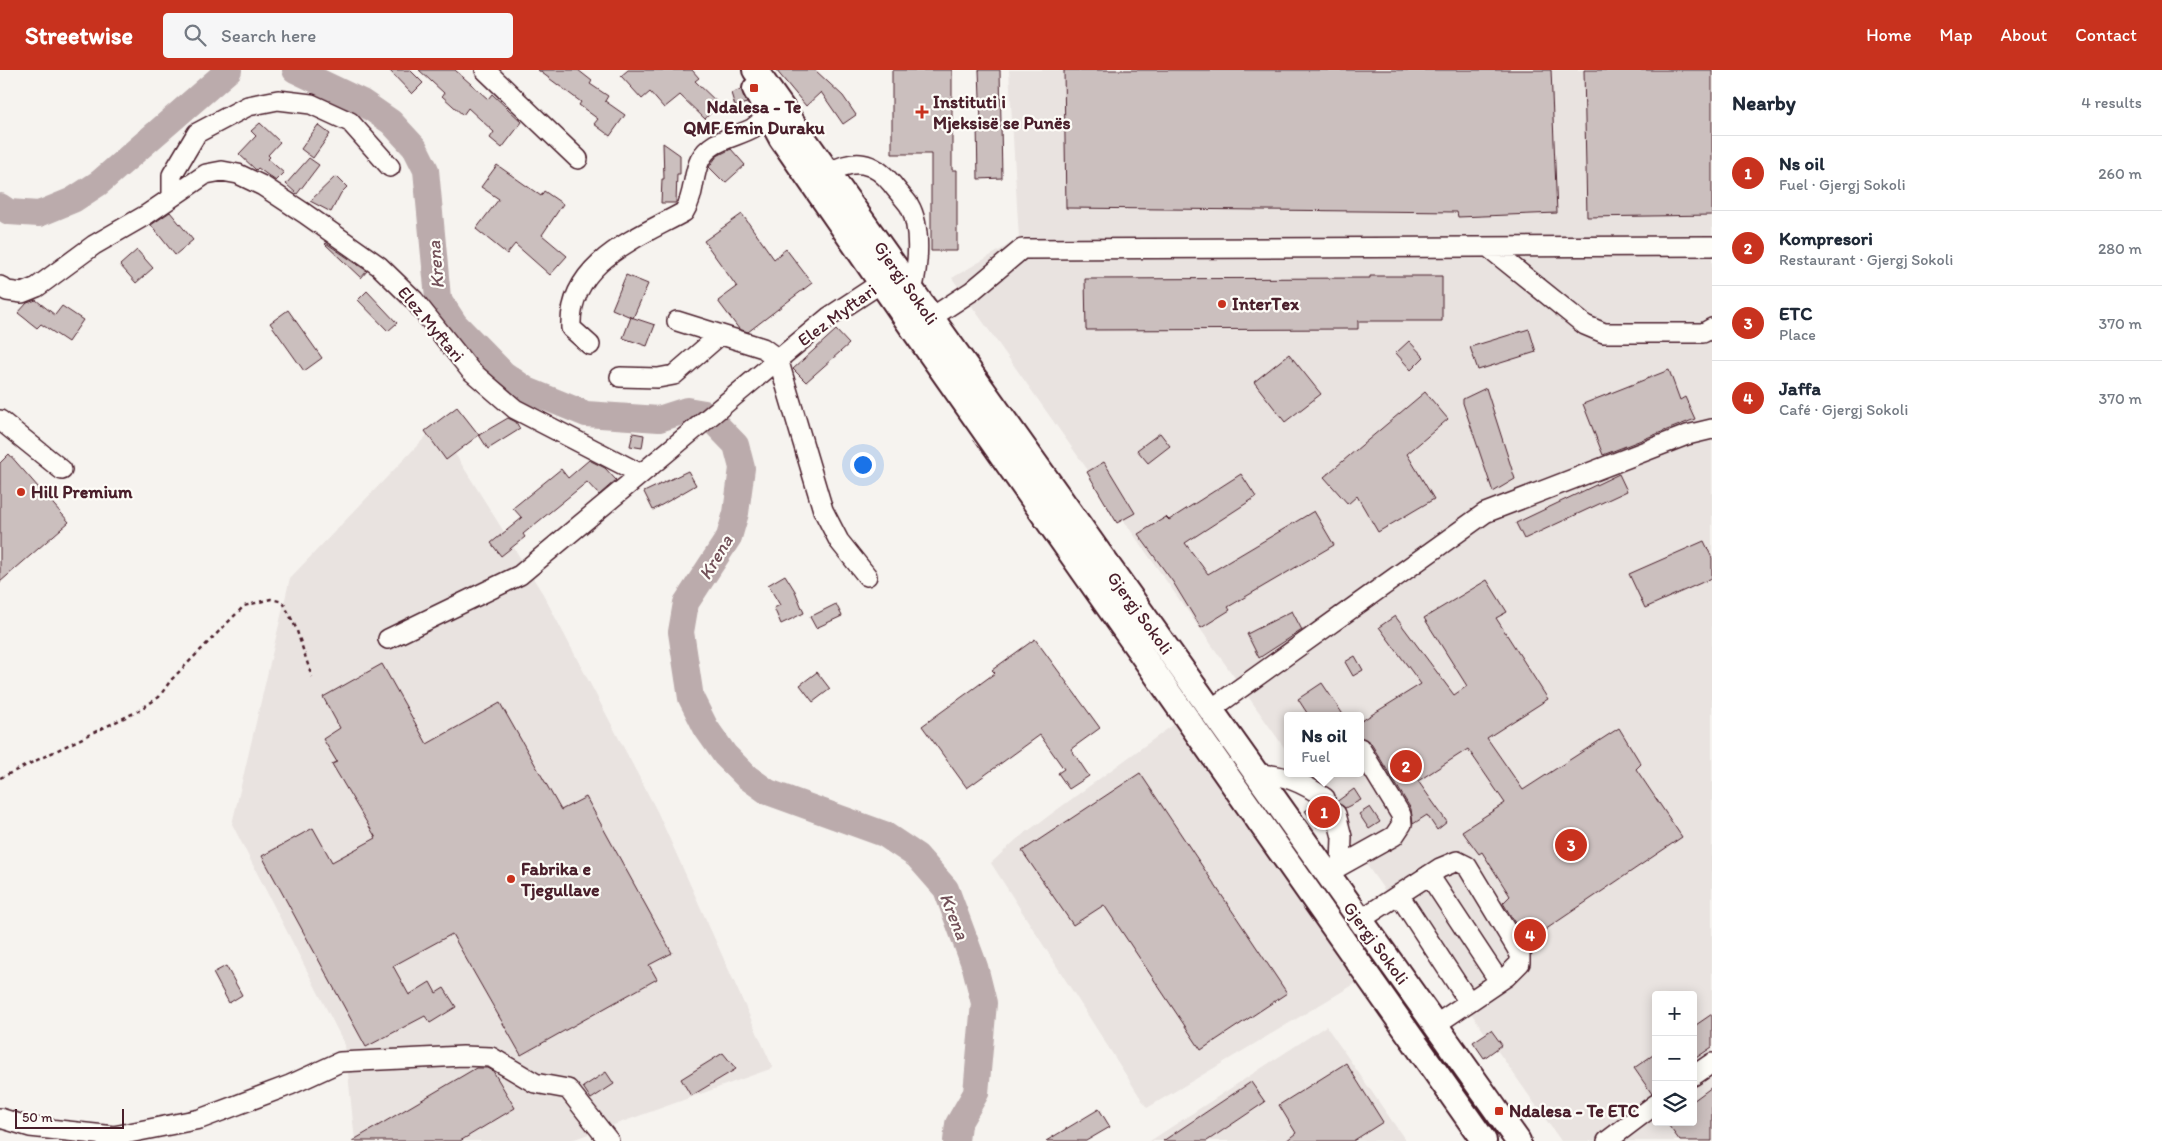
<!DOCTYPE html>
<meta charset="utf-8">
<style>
body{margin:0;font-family:Itim,sans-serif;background:#f6f6f7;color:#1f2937}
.controls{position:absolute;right:15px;bottom:15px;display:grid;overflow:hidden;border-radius:5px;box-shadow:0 2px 12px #0003}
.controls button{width:45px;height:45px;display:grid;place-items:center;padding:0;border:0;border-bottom:1px solid #e0e1e3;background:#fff;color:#1f2937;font:25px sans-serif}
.scale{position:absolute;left:15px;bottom:12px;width:109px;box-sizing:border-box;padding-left:5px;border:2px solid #4a1f2b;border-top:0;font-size:14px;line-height:18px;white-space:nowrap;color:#4a1f2b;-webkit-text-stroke:4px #fdfcf7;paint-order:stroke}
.you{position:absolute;left:862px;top:394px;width:18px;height:18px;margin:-12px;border:4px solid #fff;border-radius:50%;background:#1a73e8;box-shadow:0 0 0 8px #1a73e833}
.badge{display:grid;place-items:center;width:32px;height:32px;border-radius:50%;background:#c8321e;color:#fff;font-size:16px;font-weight:700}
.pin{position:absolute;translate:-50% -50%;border:2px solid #fff;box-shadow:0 1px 5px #0006}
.popup{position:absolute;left:1284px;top:642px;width:80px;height:65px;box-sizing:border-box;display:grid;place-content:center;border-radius:5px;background:#fff;filter:drop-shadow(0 1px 4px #0005);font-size:16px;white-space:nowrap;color:#747a83}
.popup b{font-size:19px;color:#1f2937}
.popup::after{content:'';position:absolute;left:50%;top:100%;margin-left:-10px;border:10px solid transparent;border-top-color:#fff}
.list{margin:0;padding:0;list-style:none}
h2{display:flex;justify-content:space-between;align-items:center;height:65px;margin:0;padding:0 20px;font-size:21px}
h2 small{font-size:16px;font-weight:400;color:#747a83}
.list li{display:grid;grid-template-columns:32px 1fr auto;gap:15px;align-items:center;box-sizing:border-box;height:75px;padding:0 20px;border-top:1px solid #e0e1e3}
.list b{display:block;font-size:19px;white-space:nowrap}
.list p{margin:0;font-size:16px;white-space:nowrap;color:#747a83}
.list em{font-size:16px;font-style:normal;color:#747a83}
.icon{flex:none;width:28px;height:28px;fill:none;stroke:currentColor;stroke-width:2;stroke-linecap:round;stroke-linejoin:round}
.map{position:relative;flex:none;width:1712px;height:1071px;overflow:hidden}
header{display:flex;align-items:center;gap:30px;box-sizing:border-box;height:70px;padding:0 25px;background:#c8321e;color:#fff}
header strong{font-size:24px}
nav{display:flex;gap:28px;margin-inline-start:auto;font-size:18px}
.search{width:350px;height:45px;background:#f6f6f7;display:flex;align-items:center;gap:12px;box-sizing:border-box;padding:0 18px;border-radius:5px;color:#747a83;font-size:19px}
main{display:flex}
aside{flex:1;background:#fff}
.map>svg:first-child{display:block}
</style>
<header>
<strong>Streetwise</strong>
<div class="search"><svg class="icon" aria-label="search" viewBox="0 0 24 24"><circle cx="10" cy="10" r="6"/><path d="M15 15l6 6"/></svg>Search here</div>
<nav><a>Home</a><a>Map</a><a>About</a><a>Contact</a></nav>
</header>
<main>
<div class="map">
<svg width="1712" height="1071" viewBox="0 0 1712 1071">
<rect width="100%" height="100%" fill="#f6f3ef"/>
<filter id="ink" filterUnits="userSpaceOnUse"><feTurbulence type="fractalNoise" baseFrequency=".02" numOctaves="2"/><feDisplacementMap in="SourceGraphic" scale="10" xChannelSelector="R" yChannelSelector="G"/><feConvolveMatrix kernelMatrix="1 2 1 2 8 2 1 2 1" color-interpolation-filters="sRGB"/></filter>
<g filter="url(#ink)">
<path fill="#e9e3e0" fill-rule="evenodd" d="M1009 0H1712V1071H1561L1302 703H1360V646H1288V683L952 208 1019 169ZM1656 925H1693V1052H1656Z
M437 355 543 524 657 741 773 998 569 1071H355L345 975 232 754 290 508Z
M1177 652 1358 912 1147 1038 991 793 1017 769Z
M1326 956 1406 1071H1150Z"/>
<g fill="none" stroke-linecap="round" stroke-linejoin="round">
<path stroke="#bbabac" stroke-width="26" d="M295 0 362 32 391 52 415 78 426 100 438 228 455 254 504 304 527 320 586 344 659 349 687 340 705 343 736 375 742 398 736 443 729 467 686 533 681 562 691 628 706 658 725 685 747 707 768 722 884 764 917 786 946 819 975 897 984 933 976 1023 958 1054 956 1071
M0 136 9 142 39 144 73 130 99 113 229 0"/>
</g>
<path fill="#cbbfbe" stroke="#4a1f2b" d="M389 0H410L423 13 412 24Z
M419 0H455L488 29 492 24 522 52 502 78 490 68 494 62 468 38 463 45 442 26 444 23Z
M538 0H578L592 11 590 14 608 26 605 31 625 45 610 66 594 54 598 49 579 35 581 32Z
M628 0H692L699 8 695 11 719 34 705 49 680 25 664 38 650 22 642 29 621 6Z
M776 0H815L843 26 856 45 843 54 821 22 806 36Z
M892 0H952V100H957V181H931V84H892Z
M979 0H1000L1002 108 978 109 977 54H981Z
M1064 0H1551L1557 143 1458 147 1457 142 1066 138Z
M1584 0H1712V145L1587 147Z
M741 19 747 33 735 36 731 23Z
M260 53 280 72 268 85 270 87 268 89 284 103 276 111 258 98 256 100 239 84 256 66 251 61Z
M318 55 330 64 313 88 301 79Z
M663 73 680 85V104H677L676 133H661L662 109H664Z
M731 79 745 95 725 113 709 97 717 86Z
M309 88 319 95 297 124 286 114Z
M497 95 541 126 544 121 563 134 542 165 567 186 550 205 515 174 507 184 476 159 499 129 481 117Z
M336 106 347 117 341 123 331 142 310 131Z
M170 142 193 170 175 185 151 155Z
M742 144 774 189 786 179 812 213 748 262 739 259 718 231 737 217 704 171Z
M326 173 367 201 361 208 325 174Z
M137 180 153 198 136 213 120 195Z
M626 205 648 214 633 248 612 239Z
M1370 206H1442V251H1358V259L1086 260 1085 209 1370 208Z
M367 221 397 253 388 261 358 230Z
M36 230 55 245 62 236 83 250 68 272 41 254 37 258 18 243 27 233Z
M288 240 322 288 304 301 270 253Z
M631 247 655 255 647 276 623 268Z
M1529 259 1536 282 1478 300 1470 277Z
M836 260 849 274 806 312 793 299Z
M1409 271 1424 287 1411 300 1396 283Z
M1289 284 1321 324 1285 352 1254 312Z
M1669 300 1680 330 1685 327 1695 349 1603 385 1583 334Z
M1486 318 1515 409 1493 422 1463 333V329Z
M1425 322 1448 349 1407 384 1434 429 1378 462 1357 426 1348 434 1324 407Z
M457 337 479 365 446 390 425 361Z
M508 348 516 352 520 359 488 379 479 365Z
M633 363 644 365 642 378 630 376Z
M1160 363 1170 376 1148 393 1137 380Z
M9 384 69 452 0 512V393Z
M589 390 605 398 616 410 599 425 587 412 523 464 525 467 501 486 491 473 522 448 513 438 561 399 568 408Z
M1104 392 1135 443 1117 453 1087 402Z
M688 401 696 415 653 440 644 422Z
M1241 404 1256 427 1185 473 1208 504 1314 441 1334 475 1228 537 1230 540 1201 558 1173 512 1138 464 1166 447 1169 450Z
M1619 404 1627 421 1524 469 1516 453Z
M1704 471 1712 488V508L1645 538 1629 504Z
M785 505 795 521 804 543 781 554 774 538 780 535 768 515Z
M1487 510 1507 542 1496 548 1548 629 1487 668 1523 720 1619 658 1641 694 1636 699 1682 767 1536 866 1541 877 1531 885 1526 871 1503 833 1510 826 1482 782 1479 784 1462 761 1505 733 1468 679 1418 711 1447 752 1437 760 1427 745 1413 754 1411 739 1370 672 1360 667V652L1421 614 1379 557 1395 546 1454 625 1467 616 1424 548Z
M836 534 842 546 816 558 810 547Z
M1292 541 1302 560 1259 588 1247 564Z
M1035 569 1100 658 1071 679 1089 706 1069 719 1058 703 1064 699 1040 665 967 718 922 656 995 603 992 600Z
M1355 586 1363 600 1353 606 1345 592Z
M382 594 427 674 500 633 561 740 586 727 672 883 649 895 657 909 521 985 452 864 393 896 409 925 430 912 436 923 444 918 456 937 430 953 425 946 366 977 262 786 313 758 332 792 376 768 332 694 337 692 323 669 340 658 323 627Z
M817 602 830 619 813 632 800 615Z
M1322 613 1344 646H1309L1298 629Z
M1140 703 1287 923 1201 980 1104 835 1073 855 1022 781Z
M1354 719 1361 730 1345 738 1335 733Z
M1315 735 1326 739V751L1317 757 1305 741Z
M1370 737 1380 752 1369 759 1359 744Z
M226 896 242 925 229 933 213 903Z
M1712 944V977L1693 990V957Z
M1491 960 1502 975 1484 988 1473 972Z
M723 983 736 999 691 1026 681 1009Z
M1656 983V1023L1652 1024 1634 998Z
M1346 993 1383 1052 1353 1071H1286L1296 1063 1279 1035Z
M476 998H488L493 1001 515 1038 460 1071H352Z
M606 1002 614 1014 591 1029 583 1017Z
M1251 1012 1265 1032 1207 1071H1163Z
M1712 1017V1071H1680L1666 1052H1693V1031Z
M1099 1039 1110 1057 1086 1071H1046Z"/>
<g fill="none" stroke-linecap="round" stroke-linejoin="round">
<defs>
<path id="minor" d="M485 0 578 89
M828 103C855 88 873 91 892 114 897 121 904 128 909 135 922 157 918 198 912 221
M172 127V105L197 63 248 36 278 30 311 34 350 52 390 97
M1488 177 1585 255 1604 263H1703L1712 258
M0 216 7 221 22 223 37 217 94 175 146 145 206 104 222 101 238 104 263 116 304 143 379 196 414 230 470 300 515 339 639 403
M677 251 763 278 778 289 823 440 839 471 867 506
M920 255 972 221 1022 179 1712 176
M590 275 571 258C568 193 637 168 684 142 695 125 692 106 700 90 711 69 735 68 753 58 758 54 763 50 769 46
M620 307 658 308 674 305 720 265
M0 350 62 400
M388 569 520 505 829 247 893 205
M1210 640 1485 443 1687 365 1712 359
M1255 704C1283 704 1302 712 1325 728
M1336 744 1342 767 1341 795
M1326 804 1394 766 1402 754 1401 745 1360 678
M1429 805 1499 911
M1399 825 1469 932
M1360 850 1440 798 1457 791 1467 796 1516 877 1520 885V893L1506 907 1435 955
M1693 1006 1712 993
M0 1048 30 1057 114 1066 200 1049 290 1015 340 992 463 986 491 987 535 1013 568 1019 609 1071
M1607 1071 1656 1034"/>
<path id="major" d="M755 0 1518 1071
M755 19 781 68 913 259 1484 1071"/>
</defs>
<use href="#minor" stroke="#4a1f2b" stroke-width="22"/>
<use href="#major" stroke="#4a1f2b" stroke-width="28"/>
<path stroke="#4a1f2b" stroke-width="2.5" stroke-dasharray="4 4" stroke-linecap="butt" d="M0 708 138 641 159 627 171 610 244 536 271 529 283 532 296 558 312 607"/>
<use href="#minor" stroke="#fdfcf7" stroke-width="19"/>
<use href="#major" stroke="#fdfcf7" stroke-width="24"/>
</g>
</g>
<g fill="#c8321e" stroke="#fdfcf7" stroke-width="2">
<rect x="749" y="13" width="10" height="10" rx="2.5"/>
<path d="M919.5 34.5h5v5h5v5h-5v5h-5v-5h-5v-5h5z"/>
<circle cx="1222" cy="234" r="5"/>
<circle cx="21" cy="422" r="5"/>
<circle cx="511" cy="809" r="5"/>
<rect x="1494" y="1036" width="10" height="10" rx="2.5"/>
</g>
<g text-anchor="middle" stroke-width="4.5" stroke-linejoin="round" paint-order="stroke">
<g font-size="18" font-weight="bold" fill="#4a1f2b" stroke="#fdfcf7" text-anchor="start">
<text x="933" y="38">Instituti i<tspan x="933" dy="21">Mjeksisë se Punës</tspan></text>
<text x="754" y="43" text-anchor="middle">Ndalesa - Te<tspan x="754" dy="21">QMF Emin Duraku</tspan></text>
<text x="1232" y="240">InterTex</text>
<text x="31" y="428">Hill Premium</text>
<text x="521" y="805">Fabrika e<tspan x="521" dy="21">Tjegullave</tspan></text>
<text x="1509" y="1047">Ndalesa - Te ETC</text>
</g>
<g font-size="18" fill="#4a1f2b" stroke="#fdfcf7">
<text transform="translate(906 213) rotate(55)" y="6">Gjergj Sokoli</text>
<text transform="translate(837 245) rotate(-36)" y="6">Elez Myftari</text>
<text transform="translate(431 254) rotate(50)" y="6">Elez Myftari</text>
<text transform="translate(1140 543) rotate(54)" y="6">Gjergj Sokoli</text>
<text transform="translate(1376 873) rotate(54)" y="6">Gjergj Sokoli</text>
</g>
<g font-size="19" font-style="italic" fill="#725058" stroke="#fdfcf7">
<text transform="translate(435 195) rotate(-95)" y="7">Krena</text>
<text transform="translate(715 487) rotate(-59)" y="7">Krena</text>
<text transform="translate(955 846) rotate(68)" y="7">Krena</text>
</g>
</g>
</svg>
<div class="controls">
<button>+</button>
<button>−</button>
<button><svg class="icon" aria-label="layers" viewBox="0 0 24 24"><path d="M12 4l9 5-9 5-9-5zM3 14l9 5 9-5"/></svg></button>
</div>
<div class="scale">50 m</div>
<div class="you"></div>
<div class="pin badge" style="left:1324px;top:742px">1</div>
<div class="popup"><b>Ns oil</b>Fuel</div>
<div class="pin badge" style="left:1406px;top:696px">2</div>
<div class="pin badge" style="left:1571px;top:775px">3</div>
<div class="pin badge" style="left:1530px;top:865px">4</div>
</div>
<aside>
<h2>Nearby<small>4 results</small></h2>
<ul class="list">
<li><span class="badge">1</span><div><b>Ns oil</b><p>Fuel · Gjergj Sokoli</p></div><em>260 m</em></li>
<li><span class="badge">2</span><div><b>Kompresori</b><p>Restaurant · Gjergj Sokoli</p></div><em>280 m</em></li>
<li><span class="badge">3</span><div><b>ETC</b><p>Place</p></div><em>370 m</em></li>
<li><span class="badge">4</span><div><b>Jaffa</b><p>Café · Gjergj Sokoli</p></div><em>370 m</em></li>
</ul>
</aside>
</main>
